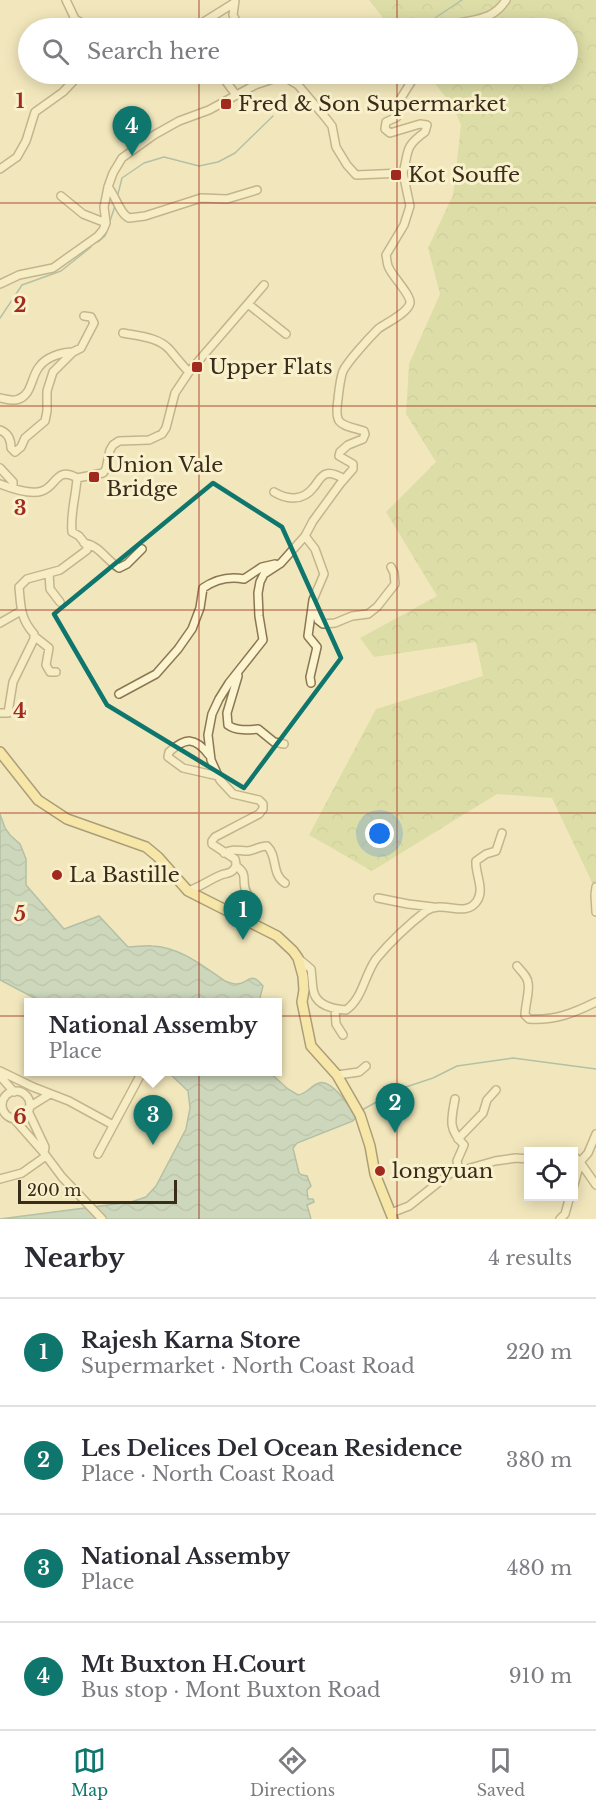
<!DOCTYPE html>
<meta charset="utf-8">
<style>
body{margin:0;font-family:"Libre Baskerville",serif;background:#f2f2f3;color:#2b2b33}
.controls{position:absolute;right:18px;bottom:18px;display:grid;overflow:hidden;border-radius:0px;box-shadow:0 3px 15px #0003}
.controls button{width:54px;height:54px;display:grid;place-items:center;padding:0;border:0;border-bottom:2px solid #e1e1e2;background:#fff;color:#2b2b33;font:30px sans-serif}
.scale{position:absolute;left:18px;bottom:15px;width:159px;box-sizing:border-box;padding-left:6px;border:3px solid #392c1a;border-top:0;font-size:16px;line-height:21px;white-space:nowrap;color:#392c1a;-webkit-text-stroke:4px #f9f0cc;paint-order:stroke}
.you{position:absolute;left:380px;top:834px;width:21px;height:21px;margin:-15px;border:4px solid #fff;border-radius:50%;background:#1a73e8;box-shadow:0 0 0 9px #1a73e833}
.badge{display:grid;place-items:center;width:39px;height:39px;border-radius:50%;background:#0f766e;color:#fff;font-size:20px;font-weight:700}
.pin{position:absolute;translate:-50% -50px;filter:drop-shadow(0 2px 3px #0008)}
.pin::after{content:'';position:absolute;top:32px;width:21px;height:18px;background:inherit;clip-path:polygon(0 0,100% 0,50% 100%)}
.popup{position:absolute;left:24px;top:998px;width:258px;height:78px;box-sizing:border-box;display:grid;place-content:center;border-radius:0px;background:#fff;filter:drop-shadow(0 2px 4px #0005);font-size:20px;white-space:nowrap;color:#7c7c81}
.popup b{font-size:22px;color:#2b2b33}
.popup::after{content:'';position:absolute;left:50%;top:100%;margin-left:-12px;border:12px solid transparent;border-top-color:#fff}
.list{margin:0;padding:0;list-style:none}
h2{display:flex;justify-content:space-between;align-items:center;height:78px;margin:0;padding:0 24px;font-size:26px}
h2 small{font-size:20px;font-weight:400;color:#7c7c81}
.list li{display:grid;grid-template-columns:39px 1fr auto;gap:18px;align-items:center;box-sizing:border-box;height:108px;padding:0 24px;border-top:2px solid #e1e1e2}
.list b{display:block;font-size:22px;white-space:nowrap}
.list p{margin:0;font-size:20px;white-space:nowrap;color:#7c7c81}
.list em{font-size:20px;font-style:normal;color:#7c7c81}
.icon{flex:none;width:33px;height:33px;fill:none;stroke:currentColor;stroke-width:2;stroke-linecap:round;stroke-linejoin:round}
.map{position:relative;flex:none;width:596px;height:1219px;overflow:hidden}
.search{position:absolute;background:#fff;box-shadow:0 3px 15px #0003;left:18px;right:18px;top:18px;height:66px;display:flex;align-items:center;gap:15px;box-sizing:border-box;padding:0 21px;border-radius:33px;color:#7c7c81;font-size:22px}
.sheet{height:510px;background:#fff}
nav{display:flex;justify-content:space-around;align-items:center;box-sizing:border-box;height:84px;border-top:2px solid #e1e1e2;background:#fff;font-size:16px;color:#7c7c81}
nav a{display:grid;justify-items:center;gap:3px}
nav .on{color:#0f766e}
.map>svg:first-child{display:block}
</style>
<div class="map">
<svg width="596" height="1219" viewBox="0 0 596 1219">
<defs>
<pattern id="forest-crowns" width="20" height="18" patternUnits="userSpaceOnUse" patternTransform="scale(1.5)"><rect width="20" height="18" fill="#c3d18f"/><path d="M2 6a3 3 0 1 1 6 0M12 15a3 3 0 1 1 6 0" fill="none" stroke="#a8b47b"/></pattern>
<pattern id="water-waves" width="16" height="10" patternUnits="userSpaceOnUse" patternTransform="scale(1.5)"><rect width="16" height="10" fill="#a0c3bc"/><path d="M0 5q4-4 8 0t8 0" fill="none" stroke="#839f98"/></pattern>
</defs>
<rect width="100%" height="100%" fill="#f2e7bc"/>
<path fill="url(#forest-crowns)" d="M369 0H596V891L552 798 497 794 372 871 309 835 376 709 483 676 476 642 374 657 360 638 437 596 386 512 436 462 406 414 409 364 440 294 428 248 453 195 461 125 452 105 427 74H568V28H391Z"/>
<path fill="url(#water-waves)" stroke="#67918b" stroke-width="1.5" d="M0 814 5 828 10 835 20 844 26 859V885L64 929 99 916 128 947C136 947 144 945 152 946 180 947 203 966 225 981 228 982 233 984 236 984 249 984 250 970 263 986L259 1002H42L0 980Z
M168 1072H269L288 1089 298 1095C307 1094 311 1085 319 1083 331 1078 351 1108 356 1117L353 1121 297 1143 293 1148 299 1173 302 1175 307 1176 311 1186 307 1190 308 1199H313L314 1202 307 1205 311 1219H0L131 1202 146 1197 156 1186 186 1129 190 1108 188 1091Z"/>
<g fill="none" stroke-linecap="round" stroke-linejoin="round">
<path stroke="#67918b" stroke-width="1.5" d="M423 28 432 20 462 0
M363 75 366 74
M118 194 122 178 144 163 164 157 199 166 218 162 235 153 273 116
M98 242 105 236 115 206
M0 318 22 285 61 271 91 247
M362 1110 400 1089 433 1078 457 1066 513 1058 596 1069"/>
<defs>
<path id="minor" d="M66 0 75 19 91 28
M235 0 233 15 240 28
M194 28 234 3
M444 28C467 17 490 25 506 0
M224 74 225 80 236 95
M288 79 308 74
M255 85 260 74
M0 169 17 157 26 141 35 112 63 92 80 74
M108 187C116 196 119 213 129 218L145 216 201 198 227 199 257 190
M61 196 83 214 106 223
M0 284 19 275 53 268 98 236 103 230 106 223 104 207 108 187 113 173 122 158 154 135 179 121 209 110 255 85 273 79H288L298 85 325 117 332 126 336 147 347 165 356 175 403 173C409 151 404 147 425 132L427 125 420 124 390 133 385 129 386 122 397 117 401 98 416 74
M248 304 286 334
M123 333C138 336 158 337 169 349 176 357 182 365 189 372
M73 352 81 348 94 323 91 317 84 316
M0 398C6 399 13 402 19 399 32 394 31 377 39 367 46 357 62 352 73 352L53 372 47 391V411L45 421 25 438 21 447 15 452 11 448C11 440 8 433 0 430
M0 468 13 482V487
M0 484C10 488 31 495 42 491 57 486 56 466 77 478L103 473 106 469 110 450 113 445 119 441 149 440 162 434 166 428 175 393 189 372 264 285
M274 492C287 500 303 501 313 488 317 484 320 476 326 474 332 472 339 476 344 479
M305 536 315 549 324 574 313 600 308 636 317 647 310 677 311 683
M84 543C100 546 106 560 119 568L127 564 142 549
M49 573 50 589 60 602
M314 605 318 620 323 624 335 623 352 616 368 614 377 607 395 584 394 573 391 567
M0 623 21 611
M34 636 49 648 46 665 50 672H56
M238 676 227 713 228 725C236 731 248 730 258 729L274 742 284 744
M119 694 156 674 178 649 192 629 200 608 203 588C216 579 229 576 244 579L262 567 275 564
M0 713H8L13 682 34 639V634C20 618 21 607 19 587L27 579 60 570 87 550V546L79 536 72 532C70 514 76 496 77 478
M209 755C195 737 186 737 169 752L168 757 183 768 218 776
M224 853C235 848 238 851 248 851 255 850 260 846 267 846 278 856 271 874 285 883
M236 866C250 875 240 882 247 893
M596 887 595 895 596 912
M188 891C200 887 209 880 221 875 226 873 231 874 234 869 237 865 236 864 235 859L212 844V841L215 837 259 814 263 809V804L259 800 233 794 220 780 211 760 208 735 212 714 219 699 229 683 263 640 259 616 258 593 260 582 264 574 281 563 305 536 313 521 340 484 353 469V464L339 456 340 452 348 445 363 439 365 434 364 431C340 424 334 426 338 399 339 390 340 379 343 371 348 361 369 338 378 329 386 323 408 313 410 303 411 295 393 277 389 268 387 265 387 259 386 255L404 225 410 206 403 173
M378 898 408 904 433 907
M298 958 311 969C312 976 312 982 313 989 315 1005 331 1009 346 1010 363 998 364 976 376 959 391 941 408 925 426 911 443 899 465 919 477 901 485 889 475 874 476 861L486 854 496 851 502 833
M517 966C521 971 528 977 528 983 530 990 525 1006 525 1015L529 1019C554 1021 574 1013 596 1002
M335 1009 336 1024 343 1035
M0 1071 33 1087 69 1101 113 1125
M337 1075 359 1072 366 1066
M0 1076 14 1092
M2 1105a14 14 0 1 1 28 0a14 14 0 1 1-28 0Z
M455 1099C451 1120 448 1129 464 1145L457 1161 459 1171
M29 1107 50 1094
M28 1111 45 1147 44 1153
M14 1119 44 1153 62 1177 102 1219
M458 1139 483 1113 487 1100 496 1090
M98 1154 142 1072
M574 1156 580 1162 596 1185
M0 1179 22 1173 46 1156
M574 1185 580 1162 588 1153 596 1134
M391 1213 409 1206 449 1174 495 1161 516 1158 528 1159
M560 1219 565 1214 570 1196"/>
<path id="major" d="M0 752 38 800 67 819 146 847 158 857 188 891 277 936 293 951 298 958 303 976 304 990 302 1002 311 1046 337 1075 360 1115 370 1146 375 1174 393 1219"/>
</defs>
<use href="#minor" stroke="#8b7753" stroke-width="10"/>
<use href="#major" stroke="#584429" stroke-width="12"/>
<use href="#minor" stroke="#fcf3cf" stroke-width="7"/>
<use href="#major" stroke="#fbe48e" stroke-width="9"/>
</g>
<path d="M0 0H596V1219H0ZM213 483 282 527 341 658 244 788 107 705 54 614Z" fill="#f2e7bc" fill-opacity=".55" fill-rule="evenodd"/>
<path fill="none" stroke="#0f766e" stroke-width="4.5" stroke-linejoin="round" d="M213 483 282 527 341 658 244 788 107 705 54 614Z"/>
<path fill="none" stroke="#a1291d" stroke-width="1.5" stroke-opacity="0.55" d="M199 0V28M397 0V28M199 74V1219M397 74V1219M0 203H596M0 406H596M0 610H596M0 813H596M0 1016H596"/>
<g fill="#a1291d" stroke="#f9f0cc" stroke-width="2">
<rect x="220" y="98" width="12" height="12" rx="3"/>
<rect x="390" y="169" width="12" height="12" rx="3"/>
<rect x="191" y="361" width="12" height="12" rx="3"/>
<rect x="88" y="471" width="12" height="12" rx="3"/>
<circle cx="57" cy="875" r="6"/>
<circle cx="380" cy="1171" r="6"/>
</g>
<g text-anchor="middle" stroke-width="6" stroke-linejoin="round" paint-order="stroke">
<g font-size="21" fill="#392c1a" stroke="#f9f0cc" text-anchor="start">
<text x="238" y="111">Fred &amp; Son Supermarket</text>
<text x="408" y="182">Kot Souffe</text>
<text x="209" y="374">Upper Flats</text>
<text x="106" y="472">Union Vale<tspan x="106" dy="24">Bridge</tspan></text>
<text x="69" y="882">La Bastille</text>
<text x="392" y="1178">longyuan</text>
</g>
</g>
<g font-size="20" text-anchor="middle" font-weight="bold" fill="#a1291d" stroke="#f9f0cc" stroke-width="6" stroke-linejoin="round" paint-order="stroke">
<text x="20" y="108">1</text>
<text x="20" y="312">2</text>
<text x="20" y="515">3</text>
<text x="20" y="718">4</text>
<text x="20" y="921">5</text>
<text x="20" y="1124">6</text>
</g>
</svg>
<div class="controls">
<button><svg class="icon" aria-label="locate" viewBox="0 0 24 24"><circle cx="12" cy="12" r="6"/><path d="M12 2v4M12 18v4M2 12h4M18 12h4"/></svg></button>
</div>
<div class="scale">200 m</div>
<div class="you"></div>
<div class="pin badge" style="left:243px;top:940px">1</div>
<div class="pin badge" style="left:395px;top:1133px">2</div>
<div class="pin badge" style="left:153px;top:1145px">3</div>
<div class="popup"><b>National Assemby</b>Place</div>
<div class="pin badge" style="left:132px;top:156px">4</div>
<div class="search"><svg class="icon" aria-label="search" viewBox="0 0 24 24"><circle cx="10" cy="10" r="6"/><path d="M15 15l6 6"/></svg>Search here</div>
</div>
<section class="sheet">
<h2>Nearby<small>4 results</small></h2>
<ul class="list">
<li><span class="badge">1</span><div><b>Rajesh Karna Store</b><p>Supermarket · North Coast Road</p></div><em>220 m</em></li>
<li><span class="badge">2</span><div><b>Les Delices Del Ocean Residence</b><p>Place · North Coast Road</p></div><em>380 m</em></li>
<li><span class="badge">3</span><div><b>National Assemby</b><p>Place</p></div><em>480 m</em></li>
<li><span class="badge">4</span><div><b>Mt Buxton H.Court</b><p>Bus stop · Mont Buxton Road</p></div><em>910 m</em></li>
</ul>
</section>
<nav>
<a class="on"><svg class="icon" aria-label="map" viewBox="0 0 24 24"><path d="M3 6l6-2 6 2 6-2v14l-6 2-6-2-6 2zM9 4v14M15 6v14"/></svg>Map</a>
<a><svg class="icon" aria-label="directions" viewBox="0 0 24 24"><path d="M12 3l9 9-9 9-9-9zM9 14v-3h6M13 9l2 2-2 2"/></svg>Directions</a>
<a><svg class="icon" aria-label="saved" viewBox="0 0 24 24"><path d="M7 4h10v16l-5-4-5 4z"/></svg>Saved</a>
</nav>
